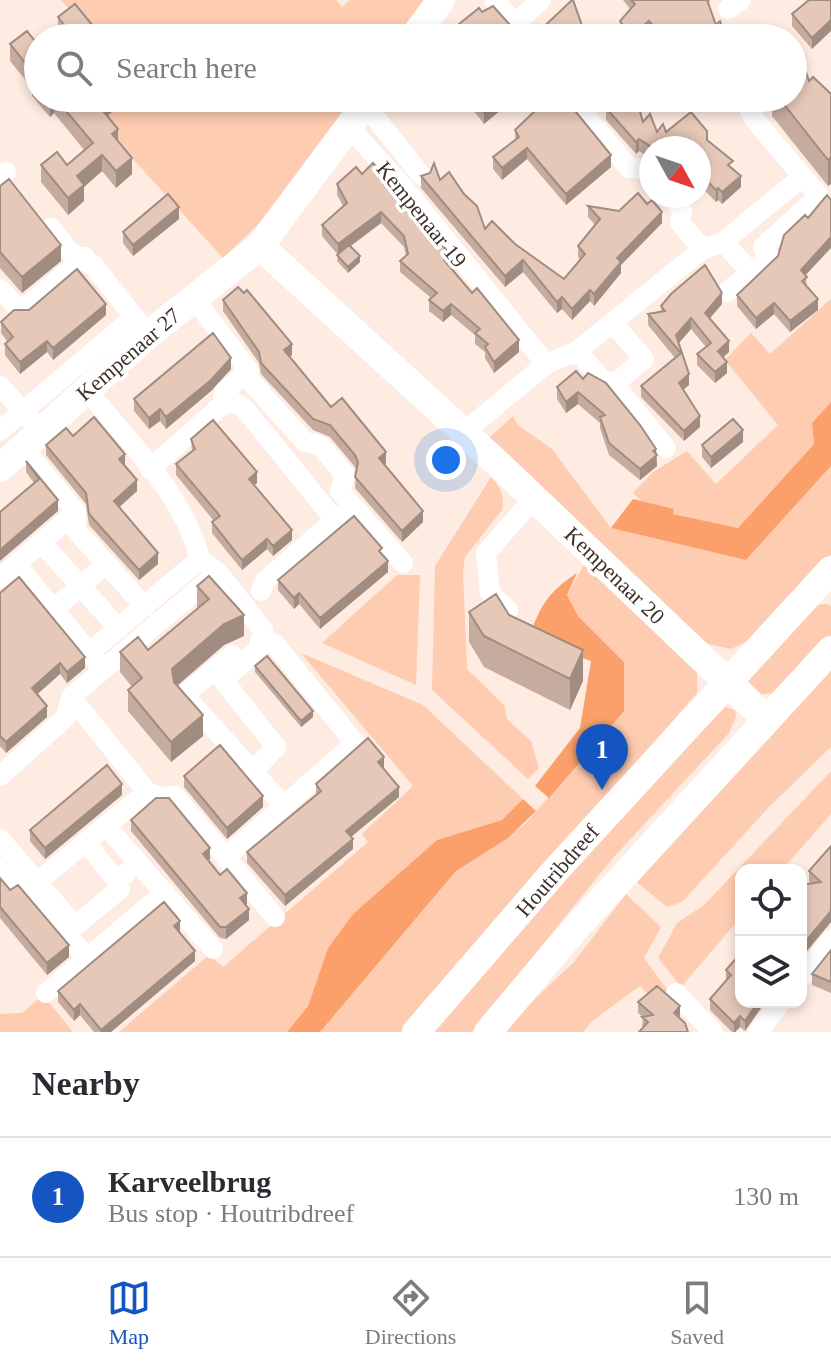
<!DOCTYPE html>
<meta charset="utf-8">
<style>
body{margin:0;font-family:"Times New Roman",serif;background:#f7f7f7;color:#2b2b33}
.controls{position:absolute;right:24px;bottom:24px;display:grid;overflow:hidden;border-radius:16px;box-shadow:0 4px 12px #0003}
.controls button{width:72px;height:72px;display:grid;place-items:center;padding:0;border:0;border-bottom:2px solid #e1e1e2;background:#fff;color:#2b2b33;font:40px sans-serif}
.compass{position:absolute;left:639px;top:136px;width:72px;height:72px;border-radius:50%;background:#fff;box-shadow:0 4px 12px #0003;rotate:130deg}
.you{position:absolute;left:446px;top:460px;width:28px;height:28px;margin:-20px;border:6px solid #fff;border-radius:50%;background:#1a73e8;box-shadow:0 0 0 12px #1a73e833}
.badge{display:grid;place-items:center;width:52px;height:52px;border-radius:50%;background:#1555c1;color:#fff;font-size:26px;font-weight:700}
.pin{position:absolute;translate:-50% -66px;filter:drop-shadow(0 2px 4px #0008)}
.pin::after{content:'';position:absolute;top:42px;width:28px;height:24px;background:inherit;clip-path:polygon(0 0,100% 0,50% 100%)}
.list{margin:0;padding:0;list-style:none}
h2{display:flex;justify-content:space-between;align-items:center;height:104px;margin:0;padding:0 32px;font-size:34px}
h2 small{font-size:26px;font-weight:400;color:#7c7c81}
.list li{display:grid;grid-template-columns:52px 1fr auto;gap:24px;align-items:center;box-sizing:border-box;height:120px;padding:0 32px;border-top:2px solid #e1e1e2}
.list b{display:block;font-size:30px;white-space:nowrap}
.list p{margin:0;font-size:26px;white-space:nowrap;color:#7c7c81}
.list em{font-size:26px;font-style:normal;color:#7c7c81}
.icon{flex:none;width:44px;height:44px;fill:none;stroke:currentColor;stroke-width:2;stroke-linecap:round;stroke-linejoin:round}
.map{position:relative;flex:none;width:831px;height:1032px;overflow:hidden}
.search{position:absolute;background:#fff;box-shadow:0 4px 12px #0003;left:24px;right:24px;top:24px;height:88px;display:flex;align-items:center;gap:20px;box-sizing:border-box;padding:0 28px;border-radius:44px;color:#7c7c81;font-size:30px}
.sheet{height:224px;background:#fff}
nav{display:flex;justify-content:space-around;align-items:center;box-sizing:border-box;height:112px;border-top:2px solid #e1e1e2;background:#fff;font-size:22px;color:#7c7c81}
nav a{display:grid;justify-items:center;gap:4px}
nav .on{color:#1555c1}
.map>svg:first-child{display:block}
</style>
<div class="map">
<svg width="831" height="1032" viewBox="0 0 831 1032">
<rect width="100%" height="100%" fill="#feebe2"/>
<path fill="#feccb1" d="M61 0H336L342 7 350 0H428L400 38H95Z
M114 98 121 105 129 98H357L265 218 223 258 93 115Z
M831 299V402L812 423 814 444 738 528 673 514V509L641 501 633 493 653 472 687 451 716 484 778 425 725 360 751 333 770 354Z
M513 416 518 425 552 449 611 528 746 560 831 466V555L753 638 731 649 704 643 489 438Z
M491 477C500 486 505 497 502 510L465 557 463 572 467 669 504 705 507 719 531 741 539 768 528 779 432 690 435 566Z
M584 565 690 661 697 672V693L401 1032H320L456 871 524 825 624 711V662L578 616 567 595Z
M397 575H420L416 685 322 643Z
M826 604 831 606V636L778 693 761 694 748 681 817 605Z
M301 653 423 705 523 799 502 820 437 840 353 914 328 948 308 1006 287 1032H119L209 955 223 967 368 842 362 834 413 786Z
M831 666V747L769 807 682 902 667 907 633 879Z
M725 707 735 710 736 716 729 733 612 859 472 1032H430L527 917Z
M831 771V814L782 870H741V917L681 987 658 958 677 923 704 905Z
M626 894 661 927 644 958 675 1000 665 1012 640 986 591 1022 583 1032H500L574 962Z
M43 995 73 1032H0V1014L22 1013Z"/>
<path fill="#fba06a" d="M831 402V466L746 560 611 528 633 499 674 509 673 514 738 528 814 444 812 423Z
M577 573 567 595 578 616 624 662V711L549 798 535 786 580 728 591 661 528 639C541 605 547 593 577 573Z
M523 799 536 811 508 838 456 871 320 1032H287L308 1006 328 948 353 914 437 840 502 820Z"/>
<g fill="none" stroke-linecap="round" stroke-linejoin="round">
<path stroke="#fff" stroke-width="20" d="M494 0 529 38
M728 9 741 0
M516 23 541 0
M582 98 585 115 629 168 646 169 651 175
M365 105 421 175
M349 127 405 189 546 364
M0 177 6 172
M670 196 682 210 680 223 703 249
M51 228 69 251 93 265 142 327
M723 242 751 272
M0 289 21 311 85 257
M727 292 769 257 763 247 819 196 755 120 749 109 751 98
M193 297 249 371 225 391 222 405
M612 322 644 359 614 384
M577 351 601 379 614 384 666 448
M245 375 305 442 320 445 345 475 340 491 403 563
M0 386 31 420
M86 389C127 440 183 493 200 559L218 572 263 630 258 650 223 680 276 747 253 771
M0 431 134 317
M463 433 546 364 577 351 703 249 723 242 802 177
M23 448 76 512V530L145 607
M150 469 222 405 234 402 244 408 335 520
M42 543 119 629
M16 564 98 663
M0 578 76 512
M261 591 265 581 343 513
M54 609 106 564
M508 610 490 593 486 553 534 498
M91 651 200 559
M232 655 184 695 284 806
M71 697 147 792 159 797 175 796 275 917
M0 776 66 717 71 697 218 572
M107 827 213 949
M0 839 75 926 120 889 117 881
M86 843 117 881 126 873
M226 857 355 743 275 644 263 639
M0 867 14 883 24 884 87 958
M37 882 147 792
M801 978 831 940
M46 993 165 892
M676 993 713 1032
M758 1032 781 1002"/>
<path stroke="#fff" stroke-width="28" d="M413 38 441 0
M260 246 495 461 766 719
M0 468 148 335 260 246 370 98
M416 1032 555 871 831 570
M488 1032 574 930 831 650"/>
</g>
<path fill="#c5ac9e" d="M623 0H710L709 4 716 25 725 36 737 38H655L649 32 642 38H624L620 32V21L630 9Z
M831 0 812 49 792 26V14Z
M482 12 519 35 528 38H460L459 24Z
M58 17 103 38 60 37 58 34Z
M10 44 38 45V98H129L108 116 132 174 116 188 102 171 84 187V201L68 215 41 182V165H67L84 150 54 113 50 117 32 96V88L10 61Z
M809 81 831 94 828 186 772 116V98H793Z
M469 98H515L484 124 469 105Z
M525 98H569V104L611 167 566 205 527 159 502 180 493 169V157L515 140V130L534 112 532 104Z
M597 98H636L643 122 657 132H666L707 140 733 169 741 187 722 204 718 200 716 202 699 185V148H651V159L639 151 636 154 606 120V108Z
M362 174 449 264 519 352 494 373 485 358V352L475 344V335L451 315 443 322 429 311V300L431 298 400 272V261L406 256 404 247 381 223 351 246 360 262 348 273 337 261 338 255 322 236V225L343 206 337 195V184Z
M421 176 440 180 485 229 515 244 564 279 580 259 578 257V246L595 225 588 217V206L662 223 621 265V273L594 306 590 301 572 320 562 309 557 313 523 272 505 287 421 188Z
M0 186 61 261 22 293 0 268Z
M179 219 133 256 123 243V232Z
M806 275 807 287 818 310 790 332 774 314 756 329 737 306V295Z
M223 300 292 355 290 357 331 407 386 463 384 465 423 522 402 542 355 488 356 469 355 467 330 437 313 430 261 374 259 363 223 311Z
M722 304 709 319 729 352 723 357 727 373 715 383 697 365V354L706 347 691 329 679 343 689 385 683 390 700 427 684 441 641 397V386L675 358 648 325V314L661 311V306Z
M106 315 53 360 47 352 20 374 5 355V344L7 341 1 333V322Z
M231 369 211 391 166 429 160 421 149 429 134 411V399Z
M583 379 656 449 657 466 640 480 609 455 600 428V423L578 404 566 413 557 399V387Z
M73 436 125 466 137 491 119 507 158 564 139 580 89 525 86 504 46 455V445Z
M191 439 257 483 254 485 292 540 273 556 267 549 242 570 212 533V522L214 521 176 475V464L192 451Z
M743 442 711 468 702 457V445Z
M26 461 58 500V511L34 483 26 472Z
M382 554 388 572 320 629 299 604 294 609 278 590V580Z
M197 586 244 636 224 645 177 686 203 736 171 762 128 711V690L132 687 120 672V652L148 650 198 608 197 607Z
M0 593 85 668 67 683 60 674 37 694 47 717 6 753 0 746Z
M469 612 509 615 583 681 570 710 484 667 469 642Z
M255 666 313 717 301 727 255 672Z
M384 767 383 768 399 797 351 837 353 849 285 906 247 863V852L316 795V784Z
M184 776 263 807 227 839 184 787Z
M122 795 45 859 30 841V830Z
M131 820 210 859 208 861 247 904 246 905 249 920 226 939 220 938 131 831Z
M831 846V922L801 958 811 884 809 881V871Z
M0 878 69 957 47 975 0 918Z
M180 932 195 961 111 1032H94L80 1015 74 1021 58 1002V991Z
M831 950V993L812 985V974Z
M726 970 765 1002 745 1031 740 1027 735 1032H732L710 1010V999L726 981Z
M638 1002 679 1018 642 1028 643 1017 638 1013Z"/>
<path fill="#a08c81" d="M831 20V31L812 49V38Z
M649 21V32L642 38H630Z
M52 98H54V113L50 117V100Z
M108 98H129L99 122V106Z
M500 98H515L484 124V112Z
M118 129V145L112 134Z
M639 139V151L636 154V142Z
M669 141V148H662Z
M527 148V159L502 180V168Z
M102 155V171L84 187V201L68 215V198L77 176Z
M611 155V167L566 205V194Z
M831 157V184L828 186V160Z
M132 158V174L116 188V171Z
M741 176V187L722 204V192Z
M718 188V200L716 202V190Z
M179 207V219L133 256V245Z
M381 212V223L338 255V244Z
M662 212V223L621 265V273L594 306V294L617 258Z
M831 237V248L801 280V270Z
M61 245V261L22 293V277Z
M360 256V262L348 273V267Z
M523 260V272L505 287V276Z
M590 290V301L572 320V309Z
M722 293V304L705 324V313Z
M562 297V309L557 313V302Z
M818 299V310L790 332V321Z
M774 303V314L756 329V318Z
M106 304V315L53 360V348Z
M451 304V315L443 322V311Z
M691 318V329L676 346V335Z
M519 340V352L494 373V362Z
M47 341V352L20 374V362Z
M729 341V352L718 362V351Z
M292 344V355L284 361V350Z
M231 358V369L211 391 166 429V417Z
M727 362V373L715 383V372Z
M689 374V385L679 393V383Z
M578 392V404L566 413V402Z
M160 409V421L149 429V418Z
M700 416V427L684 441V431Z
M743 430V442L711 468V457Z
M656 449 657 466 640 480V469Z
M386 452V463L379 470V458Z
M125 454V465L119 459Z
M257 472V483L249 489V479Z
M137 480V491L114 512V501Z
M58 500V511L0 561V550Z
M423 511V522L402 542V531Z
M292 530V540L273 556V546Z
M267 539V549L242 570V560Z
M158 553V564L139 580V570Z
M388 561V572L320 629V618Z
M299 593V604L294 609V598Z
M244 615V636L224 645 172 690V669L224 624Z
M583 650V681L570 710V679Z
M85 657V668L67 683V672Z
M60 663V674L32 699V688Z
M47 706V717L6 753V742Z
M313 711V717L301 727V721Z
M203 715V736L171 762V742Z
M384 757V767L378 772V762Z
M122 784V795L45 859V848Z
M399 787V797L346 841V831Z
M263 796V807L227 839V828Z
M353 839V849L285 906V895Z
M210 848V859L203 865V854Z
M247 893V904L240 909V898Z
M249 909V920L226 939V927Z
M831 911V922L801 958V947Z
M180 921V932L174 926Z
M69 945V957L47 975V963Z
M195 951V961L111 1032H101V1030Z
M758 1002H765L745 1031V1021Z
M80 1004V1015L74 1021V1010Z
M680 1006V1017L674 1013Z
M740 1016V1027L735 1032H734V1023Z"/>
<path fill="#e5c8b8" stroke="#a08c81" stroke-width="2" d="M572 0H573L584 31 589 38H532Z
M631 0H707L716 25 720 21 725 36 734 29 737 38H664L649 21 630 37 620 21 635 4Z
M809 0H831V20L812 38 792 14Z
M75 4 103 38H59L68 30 58 17Z
M493 6 519 35 528 38H462L464 36 459 24 479 8 482 12Z
M27 31 38 45V86L32 79 36 76 10 44Z
M804 67 809 81 813 77 831 94V157L828 160 779 98H793V75Z
M55 98H108L99 106 118 129 112 134 132 158 116 171 102 155 77 176 84 185 68 198 41 165 57 152 67 165 93 143Z
M473 98H500L484 112Z
M534 98H569L567 101 611 155 566 194 527 148 502 168 493 157 519 137 515 130 537 109Z
M607 98H636L643 122 650 114 657 132 663 124 666 132 691 112 707 131V140L733 161 728 165 741 176 722 192 718 188 716 190 699 173V148H676L669 141 662 148H653L639 139 636 142 606 108 612 103Z
M373 163 449 253 444 260 472 293 477 288 519 340 494 362 485 347 488 344 475 333 480 329 451 304 443 311 429 300 437 293 400 261 408 254 404 236 381 212 338 244 322 225 347 203 337 184 356 167 362 174Z
M434 163 440 180 449 172 464 194 477 206 485 229 492 221 515 244 564 279 585 254 578 246 600 219 588 206 619 211 638 193 647 204 652 200 662 212 617 258 621 262 594 294 590 290 572 309 562 297 557 302 523 260 505 276 421 176 430 173Z
M9 179 61 245 22 277 0 252V186Z
M168 194 179 207 133 245 123 232Z
M827 195 831 200V237L801 270 807 277 802 281 818 299 790 321 774 303 756 318 737 295 778 256 784 235 805 215 808 218Z
M349 245 360 256 348 267 337 255Z
M705 265 722 293 705 313 729 341 718 351 727 362 715 372 697 354 711 343 691 318 676 335 689 374 679 383 700 416 684 431 641 386 681 353 648 314 665 311 661 306 671 294Z
M77 269 106 304 53 348 47 341 20 362 5 344 13 337 1 322 14 310H29Z
M238 287 244 293 247 290 292 344 284 350 331 407 342 398 386 452 379 458 423 511 402 531 355 477 358 462 355 455 330 425 313 419 261 363 259 352 223 300Z
M213 333 231 358 211 380 166 417 160 409 149 418 134 399Z
M576 371 583 379 588 373 606 383 640 425 656 449 653 451 657 455 640 469 609 443 600 417 605 415 578 392 566 402 557 387Z
M94 417 125 454 119 459 137 480 114 501 158 553 139 570 89 514 86 493 46 445 66 428 73 436Z
M733 419 743 430 711 457 702 445Z
M213 420 257 472 249 479 292 530 273 546 267 539 242 560 212 522 220 516 176 464 195 449 191 439Z
M26 461 58 500 0 550V512L39 479Z
M354 516 382 548 379 551 388 561 320 618 299 593 294 598 278 580Z
M209 576 244 615 224 624 172 669 174 682 203 715 171 742 128 690 142 678 120 652 138 637 148 650 209 599 197 586Z
M19 577 85 657 67 672 60 663 32 688 47 706 6 742 0 736V593Z
M496 594 509 615 583 650 570 679 484 636 469 612Z
M267 656 313 711 301 721 255 666Z
M368 738 384 757 378 762 399 787 346 831 353 839 285 895 247 852 321 791 316 784Z
M220 745 263 796 227 828 184 776Z
M107 765 122 784 45 848 30 830Z
M156 798H169L210 848 203 854 220 875 227 869 247 893 240 898 249 909 226 927H220L131 820Z
M831 846V911L801 947V885L821 882 809 871Z
M0 878 10 890 18 885 69 945 47 963 0 907Z
M164 902 180 921 174 926 195 951 101 1030 80 1004 74 1010 58 991Z
M831 950V982L812 974Z
M741 953V1002H758L745 1021 740 1016 734 1023 710 999 731 975 726 970Z
M657 986 680 1006 674 1013 685 1023 688 1032H639L648 1022 642 1017 653 1015 638 1002Z"/>
<g text-anchor="middle" stroke-width="7" stroke-linejoin="round" paint-order="stroke">
<g font-size="22" fill="#3c312a" stroke="#fff">
<text transform="translate(422 214) rotate(51)" y="8">Kempenaar 19</text>
<text transform="translate(128 354) rotate(-41)" y="8">Kempenaar 27</text>
<text transform="translate(615 575) rotate(44)" y="8">Kempenaar 20</text>
<text transform="translate(557 870) rotate(-49)" y="8">Houtribdreef</text>
</g>
</g>
</svg>
<div class="controls">
<button><svg class="icon" aria-label="locate" viewBox="0 0 24 24"><circle cx="12" cy="12" r="6"/><path d="M12 2v4M12 18v4M2 12h4M18 12h4"/></svg></button>
<button><svg class="icon" aria-label="layers" viewBox="0 0 24 24"><path d="M12 4l9 5-9 5-9-5zM3 14l9 5 9-5"/></svg></button>
</div>
<svg class="compass" viewBox="-18 -18 36 36"><path d="M0-13l5 13h-10z" fill="#e53935"/><path d="M0 13l5-13h-10z" fill="#7c7c81"/></svg>
<div class="you"></div>
<div class="pin badge" style="left:602px;top:790px">1</div>
<div class="search"><svg class="icon" aria-label="search" viewBox="0 0 24 24"><circle cx="10" cy="10" r="6"/><path d="M15 15l6 6"/></svg>Search here</div>
</div>
<section class="sheet">
<h2>Nearby<small></small></h2>
<ul class="list">
<li><span class="badge">1</span><div><b>Karveelbrug</b><p>Bus stop · Houtribdreef</p></div><em>130 m</em></li>
</ul>
</section>
<nav>
<a class="on"><svg class="icon" aria-label="map" viewBox="0 0 24 24"><path d="M3 6l6-2 6 2 6-2v14l-6 2-6-2-6 2zM9 4v14M15 6v14"/></svg>Map</a>
<a><svg class="icon" aria-label="directions" viewBox="0 0 24 24"><path d="M12 3l9 9-9 9-9-9zM9 14v-3h6M13 9l2 2-2 2"/></svg>Directions</a>
<a><svg class="icon" aria-label="saved" viewBox="0 0 24 24"><path d="M7 4h10v16l-5-4-5 4z"/></svg>Saved</a>
</nav>
